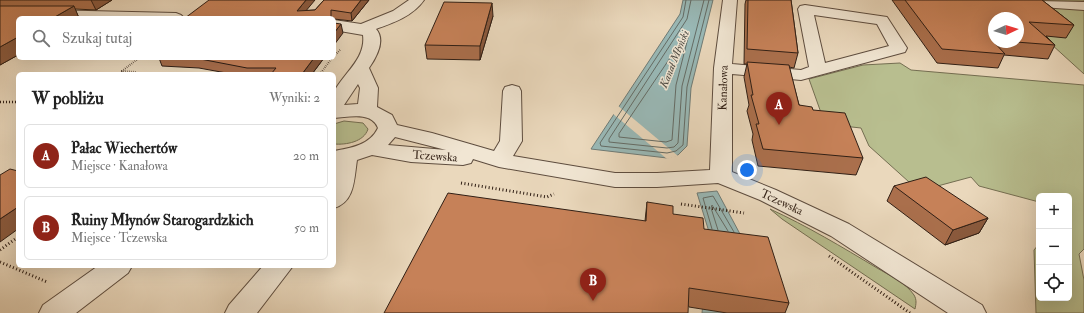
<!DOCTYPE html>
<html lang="pl">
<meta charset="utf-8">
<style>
body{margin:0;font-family:"IM FELL Double Pica",serif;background:#f6f6f6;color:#222}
.controls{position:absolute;right:12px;bottom:12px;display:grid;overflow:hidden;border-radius:6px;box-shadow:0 4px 16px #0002}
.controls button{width:36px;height:36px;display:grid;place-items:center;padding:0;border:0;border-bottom:1px solid #e0e0e0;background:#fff;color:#222;font:20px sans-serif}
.compass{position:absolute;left:988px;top:12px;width:36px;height:36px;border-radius:50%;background:#fff;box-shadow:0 4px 16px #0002;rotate:86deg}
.you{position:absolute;left:747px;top:170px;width:14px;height:14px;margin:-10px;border:3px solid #fff;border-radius:50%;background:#1a73e8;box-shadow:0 0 0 6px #1a73e833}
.badge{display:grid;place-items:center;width:26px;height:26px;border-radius:50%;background:#8f2418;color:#fff;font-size:13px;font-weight:700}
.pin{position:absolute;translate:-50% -33px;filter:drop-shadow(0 1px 2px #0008)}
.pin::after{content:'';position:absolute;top:21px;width:14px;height:12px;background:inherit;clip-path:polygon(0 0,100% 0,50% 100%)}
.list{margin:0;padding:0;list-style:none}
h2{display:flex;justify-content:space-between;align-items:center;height:52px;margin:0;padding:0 16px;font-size:17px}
h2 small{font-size:13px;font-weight:400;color:#767676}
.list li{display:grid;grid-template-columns:26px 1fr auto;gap:12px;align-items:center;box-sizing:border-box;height:64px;margin:0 8px 8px;padding:0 8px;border:1px solid #e0e0e0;border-radius:6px}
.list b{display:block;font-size:15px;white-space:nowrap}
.list p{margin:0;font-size:13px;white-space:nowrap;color:#767676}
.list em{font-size:13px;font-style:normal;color:#767676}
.icon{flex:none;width:22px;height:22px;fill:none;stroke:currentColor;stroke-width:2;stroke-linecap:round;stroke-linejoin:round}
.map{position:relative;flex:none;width:1084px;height:313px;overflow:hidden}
.search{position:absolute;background:#fff;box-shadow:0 4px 16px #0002;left:16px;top:16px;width:320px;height:44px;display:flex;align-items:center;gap:10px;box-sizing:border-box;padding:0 14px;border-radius:6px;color:#767676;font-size:15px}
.panel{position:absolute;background:#fff;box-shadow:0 4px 16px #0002;left:16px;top:72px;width:320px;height:196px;border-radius:6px}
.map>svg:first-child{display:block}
</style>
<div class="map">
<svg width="1084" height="313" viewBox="0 0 1084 313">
<rect width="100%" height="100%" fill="#ead8bc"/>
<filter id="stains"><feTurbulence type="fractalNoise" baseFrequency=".005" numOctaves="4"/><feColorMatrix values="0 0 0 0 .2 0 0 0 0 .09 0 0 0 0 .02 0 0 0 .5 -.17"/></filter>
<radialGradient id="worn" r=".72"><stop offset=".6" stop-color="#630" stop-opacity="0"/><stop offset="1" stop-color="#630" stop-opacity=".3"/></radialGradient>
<path fill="#b8be8f" stroke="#746e52" d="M959 0H1084V74L1006 3Z
M900 63 911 70 1084 85V249L1079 254 1084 280V313H1036L1034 250 1039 244V298H1069V196H1039V202L979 186 971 177 919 191 869 146 861 128 825 124 809 79 863 65Z
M344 121 363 123 368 129C364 142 346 145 334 144V124Z
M770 209C807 226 842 247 877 268 889 275 906 283 914 295 917 300 916 304 915 309L782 219Z"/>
<path fill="#99b9b7" stroke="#6f7b76" d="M683 0H713L691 88 687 146 678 155 667 158 591 149 680 14Z
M717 191 740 234 743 313H702L710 235 697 193Z"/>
<path fill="#ead8bc" d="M617 105 678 156 667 159 612 113Z"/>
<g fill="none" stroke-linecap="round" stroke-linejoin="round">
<path stroke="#646c66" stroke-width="1" d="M686 0 683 17 600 143 601 146 667 153 676 151 683 145 687 87 709 0
M691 0 687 19 609 139V142L667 148 674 147 678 143 682 86 704 0
M688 32 689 34 676 85 672 140 666 142 619 137V134Z
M712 229 703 198 713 196 734 232
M718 230 711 208 712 205 728 231"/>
<defs>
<path id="minor" d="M409 0H424C413 16 393 23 376 29 386 40 376 58 369 68L378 88 377 107 392 115 397 125 432 133 494 151 500 141 503 91 505 87 512 85 519 87 521 91 522 141 513 156 615 173H657L710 170 714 68 723 0H737L732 64 801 70 809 67 798 9 800 6 805 5 887 17 907 48 905 52 801 80 732 74V172L776 190 849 224 982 305 986 313H948L831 236 760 200 718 183 657 187H615L499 167 473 159 471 163 463 165 411 162 372 155 357 160C354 179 355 202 334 208V151C351 148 370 145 378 128 372 111 348 117 334 118 334 110 331 96 335 90 345 72 366 58 363 35L334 30V20L361 24 393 11ZM814 15 877 24 889 46 825 63ZM358 84 360 88 358 104 344 105ZM395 137 446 150 388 145Z
M989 0 1084 2V10L996 4 991 3Z
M0 9 176 13 181 15 184 18 0 17Z
M98 266H132L128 273 76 313H39L43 305Z
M263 266H293L257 313H225L229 305Z"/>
</defs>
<use href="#minor" stroke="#5e4d3f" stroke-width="2"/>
<path stroke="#301f15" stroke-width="2" stroke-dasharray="0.5 1.5" stroke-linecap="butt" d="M334 56 341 49
M136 72 122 71 139 58
M320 74 332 58"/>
<path stroke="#301f15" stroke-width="2.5" stroke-dasharray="1 2" stroke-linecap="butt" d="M0 102H18"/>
<path stroke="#301f15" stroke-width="3" stroke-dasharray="1 2.5" stroke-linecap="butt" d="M461 183 547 197 554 194
M681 204 744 213
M0 250 18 237
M829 256 910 313
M0 262 47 282"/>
<use href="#minor" fill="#f1e6d3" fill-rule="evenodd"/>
</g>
<path fill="#aa6f4c" stroke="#301f15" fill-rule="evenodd" d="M0 0H112L96 10 75 9 79 18H18V55L0 65Z
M324 0H369L352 21 334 19V18H185L315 10Z
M746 0H791L798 53 794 68 789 67 799 105 813 110 863 158 856 175 758 166 752 140 753 134 747 111 749 105 744 77 747 64H744L745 4Z
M892 0H1042L1074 25 1066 38 1046 36 1055 45 1048 59 1004 55 998 68 937 63ZM994 18 1018 42H994Z
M493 16 480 60 427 59 425 45Z
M159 58H324L312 74H232L199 68 162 66Z
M894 186 988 218 979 233 945 245 887 201Z
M647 202 704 229 789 303 785 313H727L689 307 645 221Z"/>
<path fill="#8b5a3e" stroke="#301f15" d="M91 0H112L96 10Z
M306 0H315L300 18 297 11Z
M361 0H369L352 21 351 13Z
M492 3 493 16 480 60V46Z
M74 6 79 18H53Z
M341 24 343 33 334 45V33Z
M18 37V55L0 65V47Z
M314 58H324L312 74H302Z
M18 207V229L0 242V219Z
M988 218 979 233 945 245 953 230Z"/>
<path fill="#c68158" stroke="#301f15" d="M209 0H306L297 11 315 10 324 0H361L351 13 331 10V18H185Z
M748 0H791L798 53 747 49Z
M905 0H1042L1074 25 1029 22 1055 45 1016 42H1018V18H994V40H992L1005 54 942 49Z
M444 2 492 3 480 46 425 45Z
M0 6H74L53 18H18V37L0 47Z
M334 23 341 24 334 33Z
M186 58H314L302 74H271L276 68H247L195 58Z
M747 62 789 65 799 105 812 107 813 110 845 113 863 158 763 149 756 124H759L751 95H753Z
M10 169 18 171V207L0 219V175Z
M926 177 988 218 953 230 894 186Z
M448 193 646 221 647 202 673 206V214L703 218 704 229 768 237 789 303 689 288 688 313H384Z"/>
<g text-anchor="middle" stroke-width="3" stroke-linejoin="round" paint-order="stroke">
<g font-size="11" font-style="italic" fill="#504d46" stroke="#f1e6d3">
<text transform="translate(674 59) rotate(-68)" y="4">Kanał Młyński</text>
</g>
<g font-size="12" fill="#301f15" stroke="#f1e6d3">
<text transform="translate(723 88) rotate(-88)" y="4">Kanałowa</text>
<text transform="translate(435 156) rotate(4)" y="4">Tczewska</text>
<text transform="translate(782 202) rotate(25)" y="4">Tczewska</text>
</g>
</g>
<rect width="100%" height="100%" filter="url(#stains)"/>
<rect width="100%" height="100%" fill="url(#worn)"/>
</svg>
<div class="controls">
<button>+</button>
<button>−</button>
<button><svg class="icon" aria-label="locate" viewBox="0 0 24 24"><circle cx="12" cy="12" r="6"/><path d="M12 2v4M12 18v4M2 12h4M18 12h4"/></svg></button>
</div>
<svg class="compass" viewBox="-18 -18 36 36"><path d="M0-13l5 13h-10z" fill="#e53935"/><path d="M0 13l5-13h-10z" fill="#767676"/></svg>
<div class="you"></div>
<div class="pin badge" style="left:779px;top:125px">A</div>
<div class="pin badge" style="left:593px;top:301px">B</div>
<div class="search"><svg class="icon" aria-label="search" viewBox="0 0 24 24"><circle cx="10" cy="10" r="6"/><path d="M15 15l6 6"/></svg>Szukaj tutaj</div>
<section class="panel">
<h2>W pobliżu<small>Wyniki: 2</small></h2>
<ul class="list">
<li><span class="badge">A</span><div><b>Pałac Wiechertów</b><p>Miejsce · Kanałowa</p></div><em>20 m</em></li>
<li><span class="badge">B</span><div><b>Ruiny Młynów Starogardzkich</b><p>Miejsce · Tczewska</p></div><em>50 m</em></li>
</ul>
</section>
</div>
